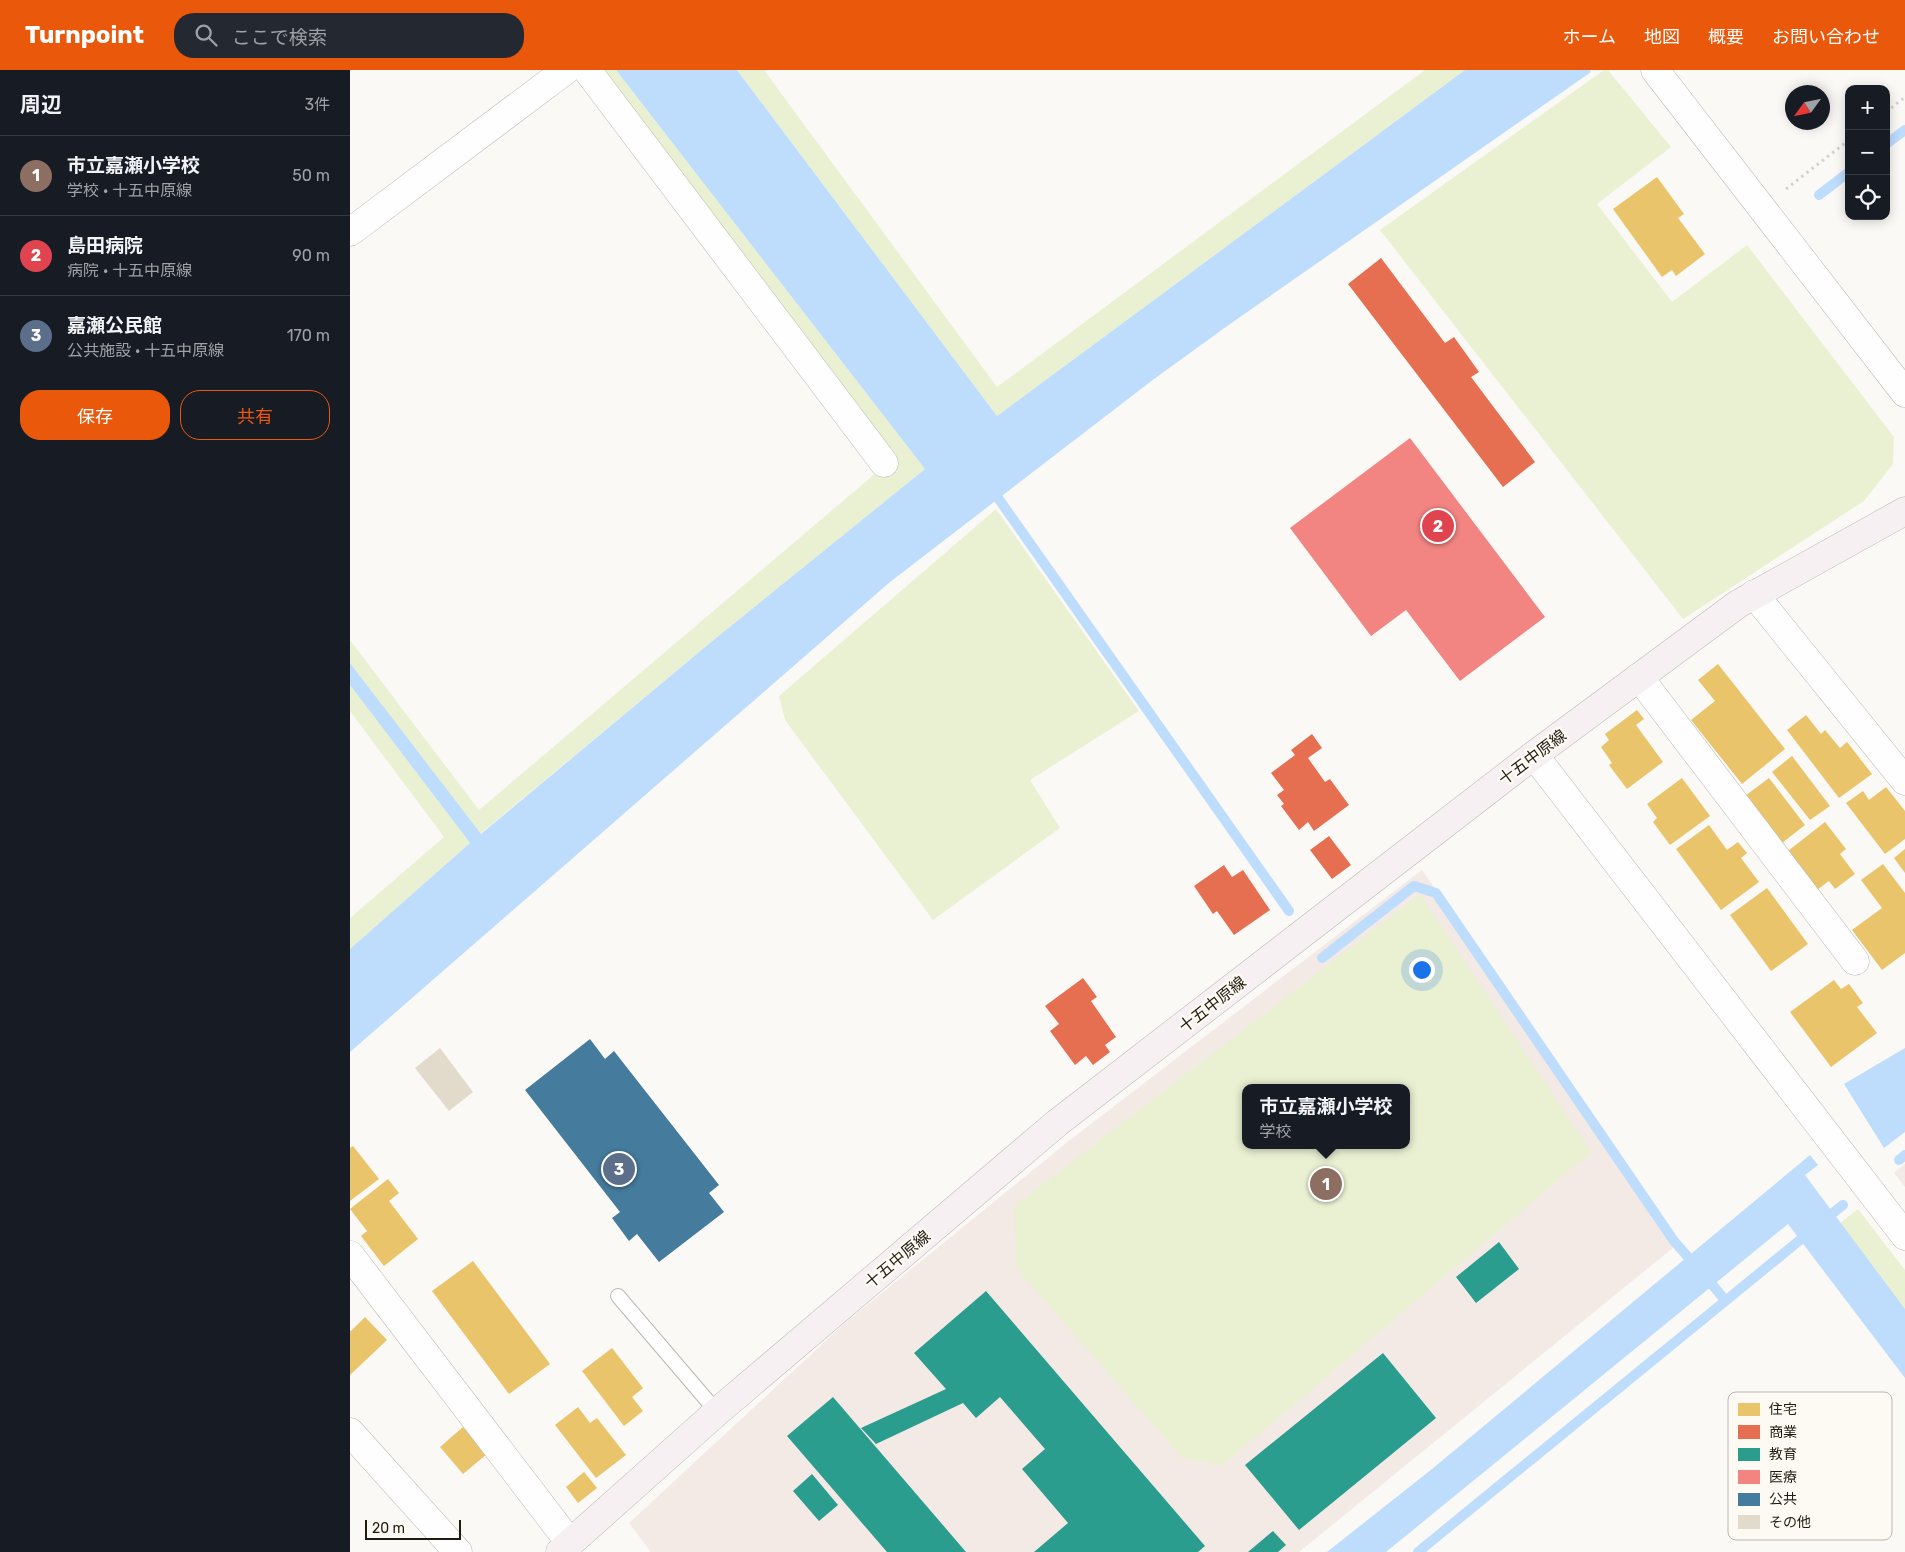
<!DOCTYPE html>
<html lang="ja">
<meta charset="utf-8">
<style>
body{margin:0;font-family:Rubik,"Noto Sans JP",sans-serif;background:#242831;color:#f1f3f6}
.controls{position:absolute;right:15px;top:15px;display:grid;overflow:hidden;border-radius:10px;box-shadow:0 2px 12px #0003}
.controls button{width:45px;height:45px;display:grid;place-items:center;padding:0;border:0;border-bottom:1px solid #363941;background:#171b24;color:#f1f3f6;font:25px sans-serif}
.compass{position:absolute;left:1435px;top:15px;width:45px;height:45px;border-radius:50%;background:#171b24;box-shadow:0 2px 12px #0003;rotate:237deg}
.scale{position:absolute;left:15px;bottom:12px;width:96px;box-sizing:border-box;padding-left:5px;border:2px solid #1f1b0f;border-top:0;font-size:14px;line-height:18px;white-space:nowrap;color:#1f1b0f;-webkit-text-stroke:4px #fdfaf4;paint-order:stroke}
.you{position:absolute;left:1071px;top:899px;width:18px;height:18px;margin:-12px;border:4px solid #fff;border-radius:50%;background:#1a73e8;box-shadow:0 0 0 8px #1a73e833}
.badge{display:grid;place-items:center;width:32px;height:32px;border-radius:50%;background:#ea580c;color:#fff;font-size:16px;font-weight:700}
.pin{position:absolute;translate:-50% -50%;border:2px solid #fff;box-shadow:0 1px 5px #0006}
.popup{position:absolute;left:892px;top:1014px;width:168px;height:65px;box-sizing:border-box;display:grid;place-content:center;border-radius:10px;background:#171b24;filter:drop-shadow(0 1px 4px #0005);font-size:16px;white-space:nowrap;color:#9ea1a6}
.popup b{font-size:19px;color:#f1f3f6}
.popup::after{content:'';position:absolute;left:50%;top:100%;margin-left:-10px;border:10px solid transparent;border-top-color:#171b24}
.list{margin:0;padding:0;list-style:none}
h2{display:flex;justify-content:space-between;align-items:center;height:65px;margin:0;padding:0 20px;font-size:21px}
h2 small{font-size:16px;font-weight:400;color:#9ea1a6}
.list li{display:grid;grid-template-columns:32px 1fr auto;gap:15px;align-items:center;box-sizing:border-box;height:80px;padding:0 20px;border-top:1px solid #363941}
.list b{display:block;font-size:19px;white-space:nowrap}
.list p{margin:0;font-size:16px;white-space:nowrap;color:#9ea1a6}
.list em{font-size:16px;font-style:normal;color:#9ea1a6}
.actions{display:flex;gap:10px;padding:15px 20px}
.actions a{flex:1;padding:11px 0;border:1px solid #ea580c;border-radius:20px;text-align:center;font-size:18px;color:#ea580c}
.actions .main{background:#ea580c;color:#fff}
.icon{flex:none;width:28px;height:28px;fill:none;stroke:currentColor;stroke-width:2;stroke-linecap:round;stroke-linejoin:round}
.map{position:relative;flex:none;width:1555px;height:1482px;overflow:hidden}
header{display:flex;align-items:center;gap:30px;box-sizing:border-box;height:70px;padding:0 25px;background:#ea580c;color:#fff}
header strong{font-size:24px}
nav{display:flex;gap:28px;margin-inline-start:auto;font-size:18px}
.search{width:350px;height:45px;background:#242831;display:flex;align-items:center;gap:12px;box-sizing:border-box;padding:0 18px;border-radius:20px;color:#9ea1a6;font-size:19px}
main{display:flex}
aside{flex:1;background:#171b24}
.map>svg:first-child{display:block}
</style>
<header>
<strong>Turnpoint</strong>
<div class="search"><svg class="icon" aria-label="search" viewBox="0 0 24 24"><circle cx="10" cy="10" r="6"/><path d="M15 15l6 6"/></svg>ここで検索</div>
<nav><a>ホーム</a><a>地図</a><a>概要</a><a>お問い合わせ</a></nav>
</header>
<main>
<aside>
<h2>周辺<small>3件</small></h2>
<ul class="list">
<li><span class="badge" style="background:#8d6e63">1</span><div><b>市立嘉瀬小学校</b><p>学校 · 十五中原線</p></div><em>50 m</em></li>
<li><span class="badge" style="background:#e0444e">2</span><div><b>島田病院</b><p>病院 · 十五中原線</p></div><em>90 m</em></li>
<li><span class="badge" style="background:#5c6f8a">3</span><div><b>嘉瀬公民館</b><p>公共施設 · 十五中原線</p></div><em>170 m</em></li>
</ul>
<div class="actions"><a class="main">保存</a><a>共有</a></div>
</aside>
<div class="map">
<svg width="1555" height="1482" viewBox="0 0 1555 1482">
<rect width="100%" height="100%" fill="#fbf9f6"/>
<path fill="#f3e9e5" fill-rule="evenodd" d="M1072 800 1329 1173 949 1482H301L279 1453 494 1254 720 1070ZM896 1018H1056V1075H896Z
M1555 1094V1117L1544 1103Z"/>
<path fill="#eaf1d3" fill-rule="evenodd" d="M241 0H266L575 399 366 568 130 764 0 593V570L129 740 527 402 227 10Z
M387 0H414L647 317 1075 0H1115L647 346Z
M1254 0H1258L1321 77 1247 134 1322 232 1397 175 1544 367 1543 394 1514 431 1333 549 1030 160Z
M646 439 789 641 680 710 710 758 583 850 435 650 429 626Z
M0 615 120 773 0 879V848L94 767 0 641Z
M1070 824 1241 1082 873 1395 832 1388 666 1198 664 1136ZM896 1018H1056V1075H896Z
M1508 1139 1555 1200V1239L1490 1153Z"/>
<path fill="#bedcfc" d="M266 0H387L647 346 1115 0H1240L1241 2 880 254 804 309 540 512 0 982V879L120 773 0 615V593L131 764 366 568 575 399Z
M1555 978V1062L1534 1078 1494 1014Z
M1460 1085 1468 1095 1455 1105 1555 1239V1308L1438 1154 1036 1482H977L1082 1399Z"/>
<path fill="#e9c46a" d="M1307 107 1334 144 1328 148 1355 184 1326 206 1322 200 1312 207 1263 139Z
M1368 594 1435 679 1392 714 1341 650 1365 631 1348 610Z
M1287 640 1294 649 1286 655 1313 692 1277 719 1259 695 1262 693 1251 677 1259 670 1255 664Z
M1456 645 1471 664 1475 660 1490 678 1497 672 1522 704 1489 728 1437 660Z
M1442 686 1480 736 1460 750 1422 702Z
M1332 708 1360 746 1320 775 1303 752 1307 748 1297 734Z
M1419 708 1455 755 1432 773 1395 726Z
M1536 717 1555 741V769L1535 784 1496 733 1513 721 1519 730Z
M1475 752 1496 779 1490 784 1505 804 1485 819 1479 811 1467 820 1438 781Z
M1359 755 1377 780 1388 772 1397 783 1391 788 1409 812 1371 840 1326 779Z
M1555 779V803L1544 788Z
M1533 794 1555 823V883L1532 900 1502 860 1532 838 1511 810Z
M1417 818 1458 874 1421 901 1380 845Z
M1484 910 1491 919 1499 914 1513 933 1507 937 1527 963 1481 997 1440 942Z
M3 1076 29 1109 0 1131V1078Z
M38 1109 49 1123 39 1131 68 1169 34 1196 11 1166 17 1161 0 1139Z
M123 1191 200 1294 159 1324 82 1221Z
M15 1247 37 1270 0 1305V1260L1 1261Z
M262 1278 293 1318 282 1327 293 1341 274 1356 232 1301Z
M228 1337 240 1353 247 1348 276 1385 246 1408 205 1355Z
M113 1357 137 1384 113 1404 90 1377Z
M234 1402 247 1418 228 1433 216 1417Z"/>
<path fill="#e76f51" d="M1031 188 1095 273 1104 267 1129 302 1121 307 1185 392 1153 417 998 214Z
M962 664 972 678 958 688 975 712 980 709 999 735 964 761 958 752 949 760 931 736 934 734 927 725 934 720 921 703 945 685 941 680Z
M979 766 1001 795 982 809 960 780Z
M874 795 882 807 893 800 920 840 884 865 867 841 863 844 844 816Z
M733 908 747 927 741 931 766 967 755 975 760 982 743 995 736 986 725 995 700 961 709 954 695 936Z"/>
<path fill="#2a9d8f" d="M1149 1172 1169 1199 1126 1233 1106 1207Z
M636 1221 855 1476 848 1482H684L718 1453 672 1399 695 1379 650 1327 626 1348 613 1333 526 1374 511 1358 596 1319 564 1283Z
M1033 1283 1086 1348 949 1460 895 1395Z
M483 1327 616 1482H537L437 1366Z
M462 1404 488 1435 469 1451 443 1421Z
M923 1461 936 1475 928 1482H898Z"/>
<path fill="#f28482" d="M1060 368 1195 547 1110 611 1056 540 1021 566 940 458Z"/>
<path fill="#457b9d" d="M240 969 255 989 264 981 369 1115 359 1123 374 1142 309 1192 287 1164 279 1171 262 1148 270 1142 175 1020Z"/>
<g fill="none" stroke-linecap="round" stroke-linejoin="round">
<path stroke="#bedcfc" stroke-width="10" d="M1536 74 1555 60
M1469 125 1499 102
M641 418 939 841
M972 888 1064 816 1086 823 1324 1171 1345 1195
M1549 1090 1555 1085
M1474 1150 1493 1135
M1355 1206 1375 1230
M1068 1482 1461 1161"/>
</g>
<path fill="#e2dbcc" d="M90 978 123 1022 99 1041 65 998Z"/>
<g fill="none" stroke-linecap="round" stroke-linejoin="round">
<defs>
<path id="service" d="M268 1226 367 1342"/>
<path id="minor" d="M237 0 534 393
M0 162 216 0
M1404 524 1555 711
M1289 607 1505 891
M0 1185 220 1473
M0 1362 108 1482"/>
<path id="tertiary" d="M1305 0 1555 323
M1184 685 1555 1166"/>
<path id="secondary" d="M210 1482 367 1342 707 1053 1184 685 1388 534 1555 441"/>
</defs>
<use href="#service" stroke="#bcb9b2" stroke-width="16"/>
<use href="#minor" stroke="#bcb9b2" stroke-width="29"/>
<use href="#tertiary" stroke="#bcb9b2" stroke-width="29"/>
<use href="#secondary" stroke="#bcb9b2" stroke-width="29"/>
<path stroke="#d3d3d1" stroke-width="3" stroke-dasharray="2.5 4" stroke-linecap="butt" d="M1536 42 1555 27
M1436 119 1499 70"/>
<use href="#service" stroke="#fefefe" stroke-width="14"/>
<use href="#minor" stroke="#fefefe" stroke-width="28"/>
<use href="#tertiary" stroke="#fefefe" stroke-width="28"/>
<use href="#secondary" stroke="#f6f0f2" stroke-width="28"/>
</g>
<g text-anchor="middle" stroke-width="5" stroke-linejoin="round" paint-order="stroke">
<g font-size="16" fill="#1f1b0f" stroke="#fdfaf4">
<text transform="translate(1182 687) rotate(-37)" y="6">十五中原線</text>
<text transform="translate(862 934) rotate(-38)" y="6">十五中原線</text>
<text transform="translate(547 1189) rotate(-40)" y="6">十五中原線</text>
</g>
</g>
<rect x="1378" y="1322" width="164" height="148" rx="8" fill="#fdfaf4" stroke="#bab7af" stroke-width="1"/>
<rect x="1388" y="1333" width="22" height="13" fill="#e9c46a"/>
<rect x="1388" y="1355" width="22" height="14" fill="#e76f51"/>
<rect x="1388" y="1378" width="22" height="13" fill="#2a9d8f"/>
<rect x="1388" y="1400" width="22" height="14" fill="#f28482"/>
<rect x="1388" y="1423" width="22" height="13" fill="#457b9d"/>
<rect x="1388" y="1445" width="22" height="14" fill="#e2dbcc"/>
<g font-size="14" fill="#1f1b0f">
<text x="1419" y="1344">住宅</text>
<text x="1419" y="1367">商業</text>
<text x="1419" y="1389">教育</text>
<text x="1419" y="1412">医療</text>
<text x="1419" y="1434">公共</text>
<text x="1419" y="1457">その他</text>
</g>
</svg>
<div class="controls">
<button>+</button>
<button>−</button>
<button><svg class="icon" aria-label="locate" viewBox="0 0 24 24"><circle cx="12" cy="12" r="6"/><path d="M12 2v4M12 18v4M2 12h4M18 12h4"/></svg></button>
</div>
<svg class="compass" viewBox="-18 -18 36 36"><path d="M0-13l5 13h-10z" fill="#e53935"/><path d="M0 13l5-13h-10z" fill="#9ea1a6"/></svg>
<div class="scale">20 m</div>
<div class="you"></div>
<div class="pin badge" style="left:976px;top:1114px;background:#8d6e63">1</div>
<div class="popup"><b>市立嘉瀬小学校</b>学校</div>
<div class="pin badge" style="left:1088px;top:456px;background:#e0444e">2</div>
<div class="pin badge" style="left:269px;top:1099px;background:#5c6f8a">3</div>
</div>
</main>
